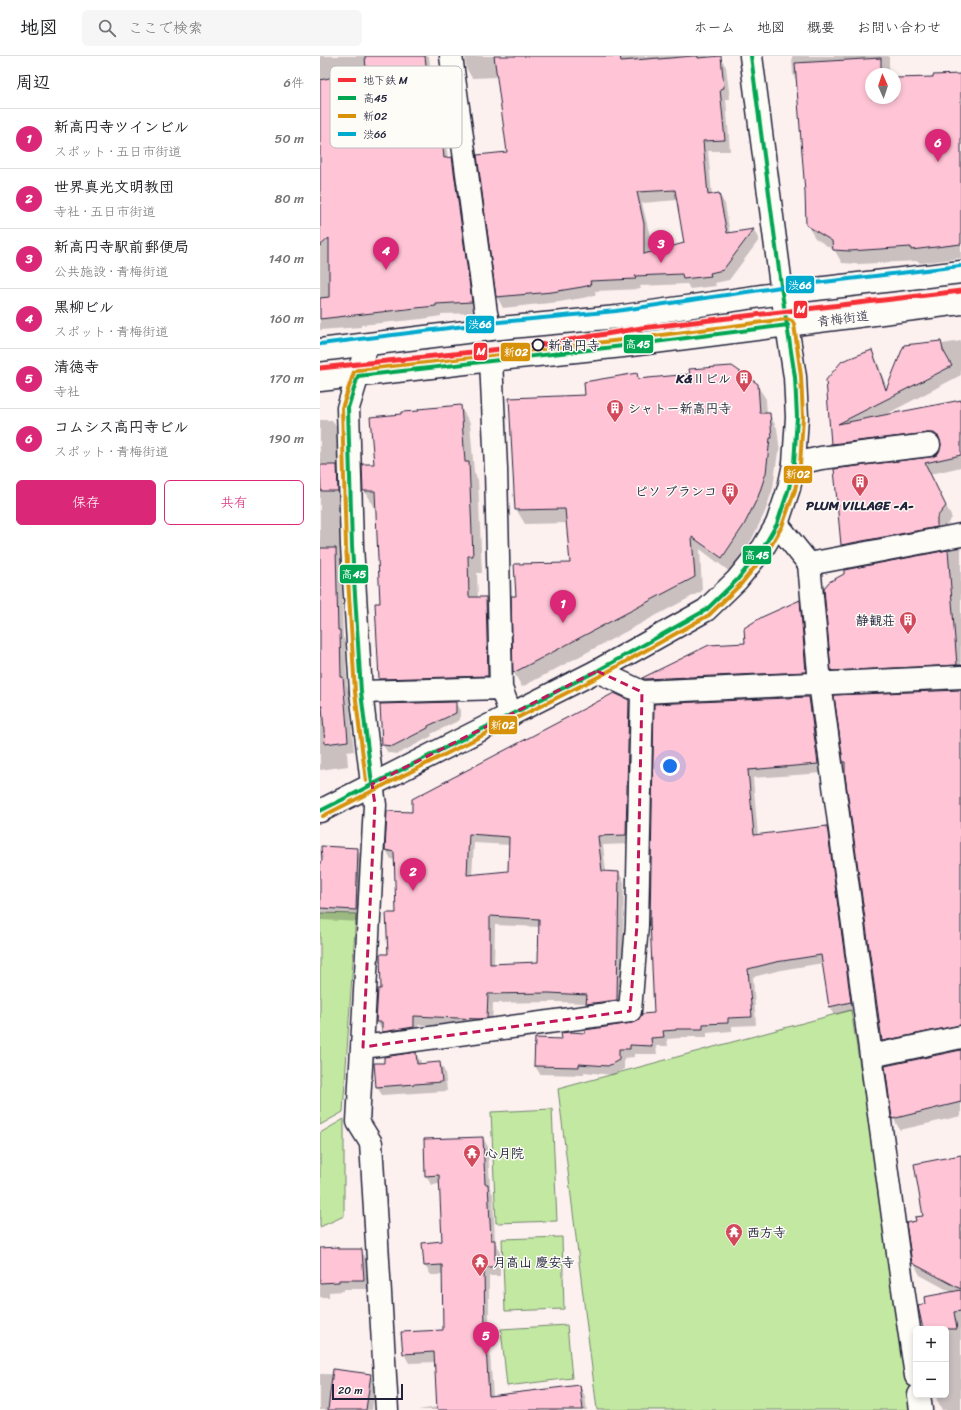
<!DOCTYPE html>
<html lang="ja">
<meta charset="utf-8">
<style>
body{margin:0;font-family:Sriracha,"Klee One",sans-serif;background:#f6f6f6;color:#202124}
.controls{position:absolute;right:12px;bottom:12px;display:grid;overflow:hidden;border-radius:6px;box-shadow:0 2px 6px #0003}
.controls button{width:36px;height:36px;display:grid;place-items:center;padding:0;border:0;border-bottom:1px solid #e0e0e0;background:#fff;color:#202124;font:20px sans-serif}
.compass{position:absolute;left:545px;top:12px;width:36px;height:36px;border-radius:50%;background:#fff;box-shadow:0 2px 6px #0003;rotate:357deg}
.scale{position:absolute;left:12px;bottom:10px;width:71px;box-sizing:border-box;padding-left:4px;border:2px solid #22223b;border-top:0;font-size:11px;line-height:14px;white-space:nowrap;color:#22223b;-webkit-text-stroke:3px #fdfcf7;paint-order:stroke}
.you{position:absolute;left:350px;top:710px;width:14px;height:14px;margin:-10px;border:3px solid #fff;border-radius:50%;background:#1a73e8;box-shadow:0 0 0 6px #1a73e833}
.badge{display:grid;place-items:center;width:26px;height:26px;border-radius:50%;background:#db2777;color:#fff;font-size:13px;font-weight:700}
.pin{position:absolute;translate:-50% -33px;filter:drop-shadow(0 1px 2px #0008)}
.pin::after{content:'';position:absolute;top:21px;width:14px;height:12px;background:inherit;clip-path:polygon(0 0,100% 0,50% 100%)}
.list{margin:0;padding:0;list-style:none}
h2{display:flex;justify-content:space-between;align-items:center;height:52px;margin:0;padding:0 16px;font-size:17px}
h2 small{font-size:13px;font-weight:400;color:#757577}
.list li{display:grid;grid-template-columns:26px 1fr auto;gap:12px;align-items:center;box-sizing:border-box;height:60px;padding:0 16px;border-top:1px solid #e0e0e0}
.list b{display:block;font-size:15px;white-space:nowrap}
.list p{margin:0;font-size:13px;white-space:nowrap;color:#757577}
.list em{font-size:13px;font-style:normal;color:#757577}
.actions{display:flex;gap:8px;padding:12px 16px}
.actions a{flex:1;padding:9px 0;border:1px solid #db2777;border-radius:6px;text-align:center;font-size:14px;color:#db2777}
.actions .main{background:#db2777;color:#fff}
.icon{flex:none;width:22px;height:22px;fill:none;stroke:currentColor;stroke-width:2;stroke-linecap:round;stroke-linejoin:round}
.map{position:relative;flex:none;width:641px;height:1354px;overflow:hidden}
header{display:flex;align-items:center;gap:24px;box-sizing:border-box;height:56px;padding:0 20px;background:#fff;border-bottom:1px solid #e0e0e0}
header strong{font-size:19px}
nav{display:flex;gap:22px;margin-inline-start:auto;font-size:14px}
.search{width:280px;height:36px;background:#f6f6f6;display:flex;align-items:center;gap:10px;box-sizing:border-box;padding:0 14px;border-radius:6px;color:#757577;font-size:15px}
main{display:flex}
aside{flex:1;background:#fff}
.map>svg:first-child{display:block}
</style>
<header>
<strong>地図</strong>
<div class="search"><svg class="icon" aria-label="search" viewBox="0 0 24 24"><circle cx="10" cy="10" r="6"/><path d="M15 15l6 6"/></svg>ここで検索</div>
<nav><a>ホーム</a><a>地図</a><a>概要</a><a>お問い合わせ</a></nav>
</header>
<main>
<aside>
<h2>周辺<small>6件</small></h2>
<ul class="list">
<li><span class="badge">1</span><div><b>新高円寺ツインビル</b><p>スポット · 五日市街道</p></div><em>50 m</em></li>
<li><span class="badge">2</span><div><b>世界真光文明教団</b><p>寺社 · 五日市街道</p></div><em>80 m</em></li>
<li><span class="badge">3</span><div><b>新高円寺駅前郵便局</b><p>公共施設 · 青梅街道</p></div><em>140 m</em></li>
<li><span class="badge">4</span><div><b>黒柳ビル</b><p>スポット · 青梅街道</p></div><em>160 m</em></li>
<li><span class="badge">5</span><div><b>清徳寺</b><p>寺社</p></div><em>170 m</em></li>
<li><span class="badge">6</span><div><b>コムシス高円寺ビル</b><p>スポット · 青梅街道</p></div><em>190 m</em></li>
</ul>
<div class="actions"><a class="main">保存</a><a>共有</a></div>
</aside>
<div class="map">
<svg width="641" height="1354" viewBox="0 0 641 1354">
<rect width="100%" height="100%" fill="#fdf1f0"/>
<filter id="ink" filterUnits="userSpaceOnUse"><feTurbulence type="fractalNoise" baseFrequency=".025" numOctaves="2"/><feDisplacementMap in="SourceGraphic" scale="8" xChannelSelector="R" yChannelSelector="G"/><feConvolveMatrix kernelMatrix="1 2 1 2 8 2 1 2 1" color-interpolation-filters="sRGB"/></filter>
<g filter="url(#ink)">
<path fill="#c3e8a2" stroke="#72856e" d="M0 857 36 858 23 1056 0 1069Z
M531 954 595 1354H277L238 1033Z
M232 1053 237 1165 176 1167 171 1056Z
M24 1063V1160L0 1171V1077Z
M242 1181 244 1253 185 1255 182 1183Z
M247 1269 252 1322 187 1330 181 1273Z"/>
<path fill="#0003" fill-rule="evenodd" d="M0 0H109L112 27H118L124 37 125 82 128 102H132L138 113 157 257 121 258V260L102 263 41 269V271L0 274Z
M145 0H388V2L400 1 406 11 410 43H406L410 95H388L392 139 399 138 405 148 410 178 434 174 439 184 409 224 395 227 396 230 370 233 367 228 320 230 321 233 275 235 276 239 268 241 239 246 183 252 177 241 158 100 188 97 178 21 152 22 146 12ZM358 144 366 188 329 197 330 180 322 147Z
M472 0H569V18H551V42H575V23L614 22 641 19V202L600 207 598 205 539 208 522 207 515 195 495 182 487 169 486 136 477 25 473 19Z
M641 285V319L563 360 641 345V411L611 418 632 462 623 473 529 500 522 489 515 414 611 402 617 400 622 389 614 388 518 399 512 388 507 324 552 295 558 307 567 333 621 286 622 288Z
M317 318 320 324 437 329 446 343 447 358H449L457 372 460 396H458L453 432 445 456 432 483 410 516 380 493 382 535 202 631 194 617 192 541H197L251 508 248 467 205 468 196 453 266 340Z
M140 350 150 367 154 416 158 424 162 517H157L158 542H166L176 559 178 637 70 640 60 623 61 548 57 452H54L44 434 55 409 82 359Z
M0 364H12L18 374 23 581 25 585 27 629 28 632 34 695 27 696 28 710 0 714Z
M641 492V621L519 626 512 614 525 515Z
M479 545 484 552 490 623 328 630 324 623 426 588Z
M641 634V982L569 997 563 985 526 708 524 706 515 640Z
M489 642 494 650 503 717 433 722 438 780 506 771 511 780 535 954 515 959 510 951 503 907 461 914 433 921 436 969 412 970V975L387 977V981H360L361 982 347 983 348 990H336L337 998H314V1001L304 1002V1013L293 1019 264 1016V1019L220 1018 215 1010 243 984 266 978 312 968 336 958 335 649Z
M309 645 314 654 311 788 283 789 286 816 299 817 304 826 302 953 272 957 267 947 235 946 173 947 172 971 165 972 98 969 99 981 69 985 57 966 59 934H62L77 858 75 804 71 803 66 794 93 757ZM154 787 190 789 189 816 152 820ZM175 869 219 871V907L174 909Z
M135 647 140 654V664L111 678 112 680 78 698 68 697 63 689Z
M37 793 44 805 42 866 0 864V807Z
M641 995V1060L580 1074 573 1062Z
M96 998 101 1006V1009L120 1007 125 1016 127 1035 62 1039 57 1031 65 1008Z
M163 1082 168 1091 170 1132 173 1138 175 1186 180 1194V1220H169V1284L173 1340 260 1330 265 1340 267 1354H98L118 1351 116 1306 89 1307 84 1298 124 1275 123 1219H111L105 1210 103 1187 123 1186 120 1128 111 1129 106 1119Z
M641 1100V1354H622L617 1345 616 1339H626V1273H603L633 1237 600 1219 593 1206 597 1166 604 1161Z
M0 1193 41 1194 46 1204 49 1233H24V1235L9 1236V1241H0Z
M0 1318 50 1319 56 1329 52 1354H0Z"/>
<path fill="#ffc5d6" stroke="#22223b" fill-rule="evenodd" d="M45 0H105L108 27 118 26 120 72H121L124 102 132 101 152 246 116 248V250L96 252 0 263V242L9 241V182L0 190V24L46 14Z
M174 0H300L301 5 339 2V3L373 0H378V2L401 0 404 32 400 33 405 84 383 85 388 139 399 137 407 177 434 173 403 214 390 217 391 220 363 223 362 218 315 220 316 223 270 225 271 229 262 231 232 236 176 241 157 99 187 96ZM355 134 364 187 324 198V168L317 136Z
M561 2V18H551V42H575V22L613 21V19L641 18V188L591 194V191L530 195 513 194 512 185 486 169 485 136 475 7Z
M621 285 623 294 632 310 518 368 641 344V399L605 407 626 450 617 461V471L521 489 514 413 610 401 617 399 620 394 621 388 619 381 614 377H608L511 388 506 324 522 305 552 294 566 334 584 289Z
M412 310 438 328 440 357H450L452 382H450L446 417 438 441 424 469 402 502 372 481 375 521 193 617 191 540H196L194 508 250 507 245 453 195 454 189 342 265 339 264 326 317 317 318 323 370 318 369 313Z
M141 349 145 406H149L153 500H148L149 541H166L168 620 59 623 55 547H60L55 435H43L42 408H54L50 361 81 358V356L99 355 98 353Z
M0 409H17L18 435H1Z
M0 492H16L18 574H20L21 621H23L28 685 5 688 2 650H0Z
M628 494 637 609 511 615 504 532 509 526 524 518V514Z
M480 544 486 616 324 623 322 622 389 589 425 587 424 572 442 561Z
M641 634V969L562 985 525 719V706H523L514 639Z
M294 637 309 644 306 779 278 780 282 815 299 816 297 944 266 948 267 939 229 937 168 938 167 962 159 963 94 960V971L62 976V966H56L58 933H61L60 898H68L66 857H76L74 796 65 794 67 755 92 756V743ZM149 778 189 781 188 815 147 819ZM170 860 219 863 218 906 170 908Z
M489 641 498 708 428 714 434 779 507 770 531 946 509 951 501 899 456 906 428 913 432 961 408 962V967L383 968V973H356V974L343 975 344 981 331 982 332 990 310 989V993H299V1004L288 1010 259 1008V1011L214 1010 215 982 242 983 241 977 250 976 265 977V974L312 967 317 965 322 958 334 957 330 864 334 648Z
M136 646V657L108 670V672L73 690 62 689 60 648Z
M1 790 38 792 36 854 0 852V806L2 805Z
M641 994V1046L572 1063 565 1010Z
M96 996 97 1008 120 1006 122 1026 56 1031 54 1007H64V1001Z
M163 1081 165 1128H168L171 1184H175V1211H164L165 1274 169 1340 260 1329 263 1354H117L114 1296 83 1298 81 1276 123 1274 122 1209 104 1210 102 1187 122 1185 119 1119 105 1120 104 1083Z
M641 1099V1233L592 1207 586 1167 596 1165 595 1161 603 1160 594 1108Z
M18 1191V1193H42L44 1224H19V1226L0 1227V1192Z
M641 1234V1255L634 1256 637 1273H603L598 1250 605 1248 604 1241Z
M13 1313 51 1318 46 1354H8Z"/>
<g fill="none" stroke-linecap="round" stroke-linejoin="round">
<defs>
<path id="minor" d="M131 0 166 257 170 273
M171 304 176 413 181 632 191 659
M474 408 501 402 609 389
M457 468 489 508 500 627 581 1219 596 1320
M489 508 641 479
M277 615 322 636 641 621
M41 636 181 632
M52 728 55 749 38 1066 51 1087 67 1354
M43 991 310 955 317 869 322 636
M551 1000 641 981
M599 1339 601 1354"/>
<path id="tertiary" d="M431 0 462 237
M47 289 28 352 32 490 41 636 52 728"/>
<path id="primary" d="M0 294 170 273 297 261 462 237 641 216
M0 324 171 304 303 290 641 247
M0 755 277 615 386 554 417 524 443 492 457 468 469 432 474 408 477 361 475 321 462 237"/>
</defs>
<use href="#minor" stroke="#22223b" stroke-width="25"/>
<use href="#tertiary" stroke="#22223b" stroke-width="25"/>
<use href="#primary" stroke="#22223b" stroke-width="25"/>
<use href="#minor" stroke="#fdfcf7" stroke-width="22"/>
<use href="#tertiary" stroke="#fdfcf7" stroke-width="22"/>
<use href="#primary" stroke="#fdfcf7" stroke-width="22"/>
<defs>
<path id="bus-1" d="M52 728 41 636 32 490 28 352 38 320 303 290 468 269
M0 755 277 615 386 554 417 524 443 492 457 468 469 432 474 408 477 361 475 321 462 237 431 0"/>
<path id="bus-2" d="M3 760 280 620 389 559 421 528 448 495 462 470 475 434 480 409 483 361 481 320 474 268 472 265 467 263 302 284 37 314 34 316 22 352 26 490 35 636 46 725"/>
<path id="bus-3" d="M0 288 169 267 296 255 461 231 640 210"/>
</defs>
<use href="#bus-1" stroke="#fdfcf7" stroke-width="7"/>
<use href="#bus-2" stroke="#fdfcf7" stroke-width="7"/>
<use href="#bus-3" stroke="#fdfcf7" stroke-width="7"/>
<use href="#bus-1" stroke="#00a651" stroke-width="4"/>
<use href="#bus-2" stroke="#d79209" stroke-width="4"/>
<use href="#bus-3" stroke="#00a9ce" stroke-width="4"/>
<defs>
<path id="metro-1" d="M0 312 219 289 322 272 641 235"/>
</defs>
<use href="#metro-1" stroke="#fdfcf7" stroke-width="8"/>
<use href="#metro-1" stroke="#f62e36" stroke-width="5"/>
</g>
</g>
<path fill="none" stroke="#c2185b" stroke-width="3" stroke-dasharray="8 5" stroke-linejoin="round" d="M277 615 322 636 317 869 310 955 43 991 55 749 52 728Z"/>
<defs>
<symbol id="building-pin" viewBox="-11 -11 22 30"><path d="M0 17L-7.5 6A9.5 9.5 0 1 1 7.5 6Z" fill="#d1495b" stroke="#fdfcf7"/><path d="M-4-6H4V6H1V3H-1V6H-4ZM-2.5-4.3h1.7v1.8h-1.7ZM.8-4.3h1.7v1.8H.8ZM-2.5-1h1.7V.8h-1.7ZM.8-1h1.7V.8H.8Z" fill="#fff"/></symbol>
<symbol id="temple-pin" viewBox="-11 -11 22 30"><path d="M0 17L-7.5 6A9.5 9.5 0 1 1 7.5 6Z" fill="#d1495b" stroke="#fdfcf7"/><path d="M0-6L5-2H3V0L6.5 2.5H4V6H1.5V3h-3V6H-4V2.5H-6.5L-3 0V-2H-5Z" fill="#fff"/></symbol>
</defs>
<g fill-rule="evenodd">
<use href="#building-pin" x="414" y="312" width="20" height="27"/>
<use href="#building-pin" x="285" y="342" width="20" height="27"/>
<use href="#building-pin" x="530" y="416" width="20" height="27"/>
<use href="#building-pin" x="400" y="425" width="20" height="27"/>
<use href="#building-pin" x="578" y="554" width="20" height="27"/>
<use href="#temple-pin" x="142" y="1087" width="20" height="27"/>
<use href="#temple-pin" x="404" y="1166" width="20" height="27"/>
<use href="#temple-pin" x="150" y="1196" width="20" height="27"/>
</g>
<circle fill="#fdfcf7" stroke="#22223b" stroke-width="2" cx="218" cy="289" r="5.5"/>
<g text-anchor="middle" stroke-width="3" stroke-linejoin="round" paint-order="stroke">
<g font-size="13" fill="#22223b" stroke="#fdfcf7">
<text transform="translate(523 262) rotate(-7)" y="5">青梅街道</text>
</g>
<g font-size="13" font-weight="bold" fill="#22223b" stroke="#fdfcf7" text-anchor="start">
<text x="228" y="294">新高円寺</text>
</g>
<g font-size="13" font-weight="bold" fill="#22223b" stroke="#fdfcf7" text-anchor="start">
<text x="411" y="327" text-anchor="end">K&amp;Ⅱビル</text>
<text x="308" y="357">シャトー新高円寺</text>
<text x="397" y="440" text-anchor="end">ピソ ブランコ</text>
<text x="540" y="454" text-anchor="middle">PLUM VILLAGE -A-</text>
<text x="575" y="569" text-anchor="end">静観荘</text>
<text x="165" y="1102">心月院</text>
<text x="427" y="1181">西方寺</text>
<text x="173" y="1211">月高山 慶安寺</text>
</g>
</g>
<rect x="10" y="10" width="132" height="82" rx="6" fill="#fdfcf7" stroke="#bbbbbf" stroke-width="1"/>
<rect x="18" y="22" width="18" height="4" fill="#f62e36"/>
<rect x="18" y="40" width="18" height="4" fill="#00a651"/>
<rect x="18" y="58" width="18" height="4" fill="#d79209"/>
<rect x="18" y="76" width="18" height="4" fill="#00a9ce"/>
<g font-size="11" fill="#22223b">
<text x="43" y="28">地下鉄 M</text>
<text x="43" y="46">高45</text>
<text x="43" y="64">新02</text>
<text x="43" y="82">渋66</text>
</g>
<g stroke="#fdfcf7" stroke-width="1.5">
<rect x="465" y="219" width="30" height="19" rx="4" fill="#00a9ce"/>
<rect x="473" y="244" width="15" height="19" rx="4" fill="#f62e36"/>
<rect x="145" y="259" width="30" height="19" rx="4" fill="#00a9ce"/>
<rect x="303" y="278" width="31" height="20" rx="4" fill="#00a651"/>
<rect x="153" y="286" width="15" height="19" rx="4" fill="#f62e36"/>
<rect x="180" y="286" width="31" height="20" rx="4" fill="#d79209"/>
<rect x="463" y="409" width="30" height="19" rx="4" fill="#d79209"/>
<rect x="422" y="489" width="30" height="20" rx="4" fill="#00a651"/>
<rect x="19" y="508" width="30" height="20" rx="4" fill="#00a651"/>
<rect x="168" y="659" width="30" height="20" rx="4" fill="#d79209"/>
</g>
<g font-size="11" text-anchor="middle" font-weight="bold" fill="#fff">
<text x="480" y="233">渋66</text>
<text x="481" y="257">M</text>
<text x="160" y="272">渋66</text>
<text x="318" y="292">高45</text>
<text x="161" y="299">M</text>
<text x="196" y="300">新02</text>
<text x="478" y="422">新02</text>
<text x="437" y="503">高45</text>
<text x="34" y="522">高45</text>
<text x="183" y="673">新02</text>
</g>
</svg>
<div class="controls">
<button>+</button>
<button>−</button>
</div>
<svg class="compass" viewBox="-18 -18 36 36"><path d="M0-13l5 13h-10z" fill="#e53935"/><path d="M0 13l5-13h-10z" fill="#757577"/></svg>
<div class="scale">20 m</div>
<div class="you"></div>
<div class="pin badge" style="left:243px;top:567px">1</div>
<div class="pin badge" style="left:93px;top:835px">2</div>
<div class="pin badge" style="left:341px;top:207px">3</div>
<div class="pin badge" style="left:66px;top:214px">4</div>
<div class="pin badge" style="left:166px;top:1299px">5</div>
<div class="pin badge" style="left:618px;top:106px">6</div>
</div>
</main>
